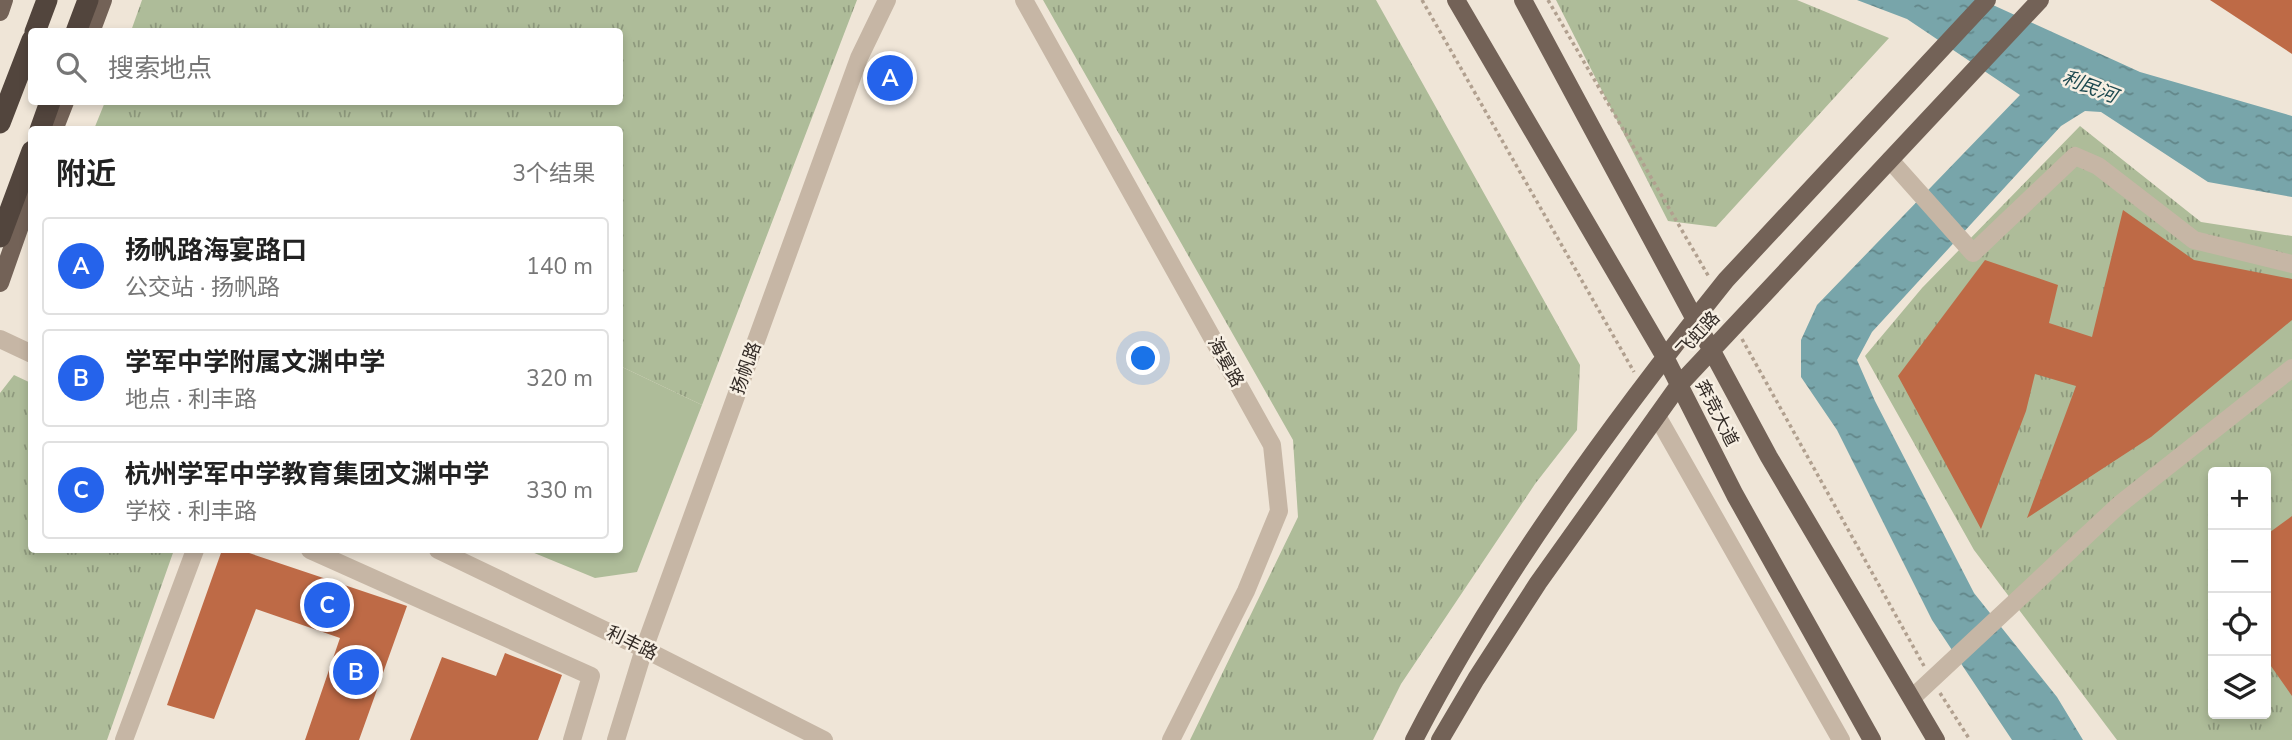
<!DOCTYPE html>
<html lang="zh">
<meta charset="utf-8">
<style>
body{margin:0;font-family:"Nunito Sans","Noto Sans SC",sans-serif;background:#f2f2f2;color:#222}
.controls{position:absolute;right:21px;bottom:21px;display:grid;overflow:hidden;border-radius:7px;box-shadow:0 4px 10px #0003}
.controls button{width:63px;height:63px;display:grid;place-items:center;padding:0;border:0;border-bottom:2px solid #e0e0e0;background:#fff;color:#222;font:35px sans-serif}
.you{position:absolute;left:1144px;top:359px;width:24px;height:24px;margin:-18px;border:5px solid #fff;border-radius:50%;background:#1a73e8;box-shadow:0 0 0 10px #1a73e833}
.badge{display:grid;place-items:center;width:46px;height:46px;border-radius:50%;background:#2563eb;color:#fff;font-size:23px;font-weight:700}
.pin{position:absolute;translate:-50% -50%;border:4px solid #fff;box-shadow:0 2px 7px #0006}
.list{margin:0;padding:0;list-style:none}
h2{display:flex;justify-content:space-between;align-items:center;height:91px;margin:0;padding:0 28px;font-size:30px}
h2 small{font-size:23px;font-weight:400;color:#767676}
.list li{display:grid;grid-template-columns:46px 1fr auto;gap:21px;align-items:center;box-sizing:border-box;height:98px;margin:0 14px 14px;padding:0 14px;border:2px solid #e0e0e0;border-radius:7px}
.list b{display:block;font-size:26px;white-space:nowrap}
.list p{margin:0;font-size:23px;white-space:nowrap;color:#767676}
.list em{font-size:23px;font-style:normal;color:#767676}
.icon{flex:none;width:38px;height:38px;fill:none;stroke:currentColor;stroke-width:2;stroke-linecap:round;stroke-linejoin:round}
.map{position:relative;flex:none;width:2292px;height:740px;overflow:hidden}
.search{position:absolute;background:#fff;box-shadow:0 4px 10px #0003;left:28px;top:28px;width:595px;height:77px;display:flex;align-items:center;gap:18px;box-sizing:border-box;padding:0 24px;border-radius:7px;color:#767676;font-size:26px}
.panel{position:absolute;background:#fff;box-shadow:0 4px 10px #0003;left:28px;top:126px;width:595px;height:427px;border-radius:7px}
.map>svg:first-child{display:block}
</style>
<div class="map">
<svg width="2292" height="740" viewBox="0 0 2292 740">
<defs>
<pattern id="grass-tufts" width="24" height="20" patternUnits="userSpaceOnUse" patternTransform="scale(1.75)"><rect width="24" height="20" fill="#aebc99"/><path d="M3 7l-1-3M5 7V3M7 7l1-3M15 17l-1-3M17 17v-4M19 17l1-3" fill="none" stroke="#8e997d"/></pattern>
<pattern id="water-ripples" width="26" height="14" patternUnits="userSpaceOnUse" patternTransform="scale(1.75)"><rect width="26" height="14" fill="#78a5aa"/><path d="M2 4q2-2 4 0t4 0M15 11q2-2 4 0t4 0" fill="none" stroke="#63878a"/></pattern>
</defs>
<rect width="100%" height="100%" fill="#efe5d7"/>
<path fill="url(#grass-tufts)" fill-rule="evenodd" d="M142 0H857L702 405 620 366V130L94 129 105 102H620V32L131 31Z
M1043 0H1376L1580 365 1577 430 1535 484 1401 684 1373 740H1190L1298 517 1293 440Z
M1556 0H1797L1889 38 1716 227 1668 221Z
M2080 126 2201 222 2292 236V740H2117L1974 550 1865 356 1922 288ZM2213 472H2266V714H2213Z
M14 375 31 383 32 550H174L107 740H0V393Z"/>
<path fill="#aebc99" d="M620 366 702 405 637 572 595 578 527 550H620Z"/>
<path fill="url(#water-ripples)" d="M1857 0H1982L2140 72 2292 116V197L2208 182 2101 112 2085 111 2061 126 1872 332 1857 360 1875 401 1974 593 2057 697 2083 740H2012L1932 620 1837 430 1801 377V340L1817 305 2020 95 1907 19Z"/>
<path fill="#be6a46" d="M2210 0H2292V54Z
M2123 210 2194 260 2292 279V320L2151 437 2027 518 2076 386 2035 374 2026 411 1981 529 1898 376 1985 260 2058 285 2049 323 2092 337Z
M2292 516V696L2266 659V535Z
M222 550H240L407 606 359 740H305L340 638 256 609 214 719 167 705Z
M505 653 562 675 538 740H410L442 657 496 676Z"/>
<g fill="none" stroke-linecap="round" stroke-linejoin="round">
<path stroke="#b1a08f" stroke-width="3.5" stroke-dasharray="3.5 3.5" stroke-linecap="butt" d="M1422 0 1634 372
M1548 0 1709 277
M1742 339 1924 666
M1940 693 1970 740"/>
<path stroke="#c6b6a5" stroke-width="18" d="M1024 0 1272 445 1279 511 1246 591 1171 740
M1890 160 1973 253 2075 156 2098 166 2194 240 2292 264
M0 339 32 354
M1657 416 1841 740
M310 550 591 676 572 740
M438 550 644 649 824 740
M1912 698 2120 504 2292 368
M124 740 195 550
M616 740 644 649 859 58 887 0"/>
<path stroke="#736257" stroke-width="18" d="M1456 0 1666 359 1735 495 1872 740
M1523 0 1769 457 1936 740
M0 12 4 0
M91 32 103 0
M54 130 65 102
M0 283 32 192
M1414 740C1497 579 1613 421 1726 280L1987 0
M1440 740 1476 679 1538 583 1679 385 2040 0"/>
<path stroke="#52453d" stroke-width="21" d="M35 32 47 0
M76 32 88 0
M0 123 32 40
M40 130 50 102
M0 237 32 151"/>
</g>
<g text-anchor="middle" stroke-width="5" stroke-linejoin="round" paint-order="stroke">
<g font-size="18" fill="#322a25" stroke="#f7efe3">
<text transform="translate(1698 334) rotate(-47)" y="6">飞虹路</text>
<text transform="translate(1226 362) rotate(61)" y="6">海宴路</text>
<text transform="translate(746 368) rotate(-70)" y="6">扬帆路</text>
<text transform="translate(1717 413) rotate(63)" y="6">奔竞大道</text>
<text transform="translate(632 643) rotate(26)" y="6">利丰路</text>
</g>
<g font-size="19" font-style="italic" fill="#1e4a50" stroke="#f7efe3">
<text transform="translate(2090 86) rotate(21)" y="7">利民河</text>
</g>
</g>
</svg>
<div class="controls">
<button>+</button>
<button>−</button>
<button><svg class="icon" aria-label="locate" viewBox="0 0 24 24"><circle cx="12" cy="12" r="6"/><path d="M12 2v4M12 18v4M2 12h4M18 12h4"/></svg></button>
<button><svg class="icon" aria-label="layers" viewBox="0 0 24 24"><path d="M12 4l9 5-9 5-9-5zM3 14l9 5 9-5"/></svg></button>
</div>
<div class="you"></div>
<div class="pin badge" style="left:890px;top:78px">A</div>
<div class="pin badge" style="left:356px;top:672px">B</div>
<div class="pin badge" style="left:327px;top:605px">C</div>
<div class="search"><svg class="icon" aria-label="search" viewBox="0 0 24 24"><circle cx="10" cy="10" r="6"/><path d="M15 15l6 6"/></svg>搜索地点</div>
<section class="panel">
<h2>附近<small>3个结果</small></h2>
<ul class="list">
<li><span class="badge">A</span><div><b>扬帆路海宴路口</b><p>公交站 · 扬帆路</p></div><em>140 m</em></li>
<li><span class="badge">B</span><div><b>学军中学附属文渊中学</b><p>地点 · 利丰路</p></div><em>320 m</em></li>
<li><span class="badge">C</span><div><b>杭州学军中学教育集团文渊中学</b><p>学校 · 利丰路</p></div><em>330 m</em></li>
</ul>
</section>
</div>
